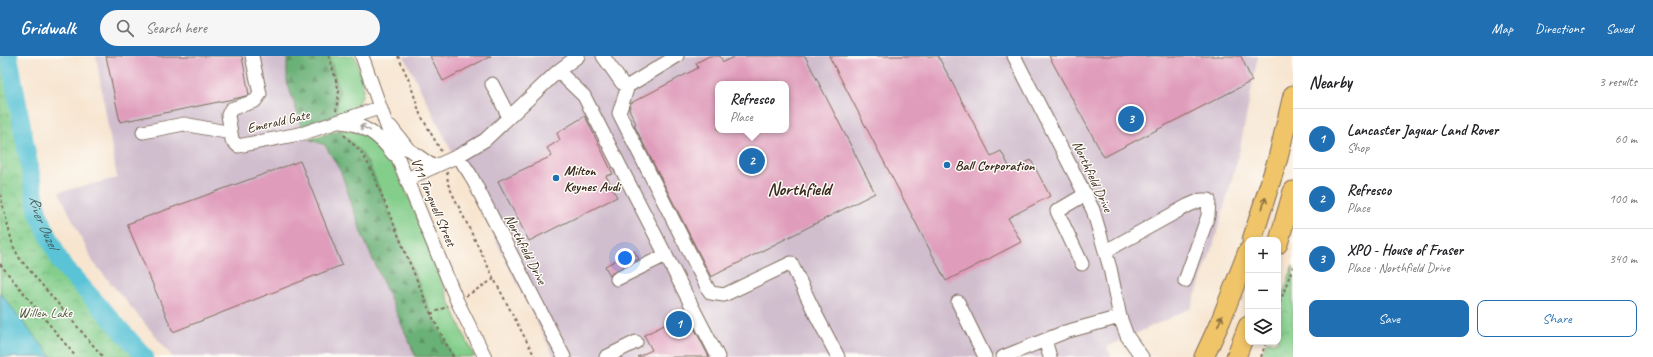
<!DOCTYPE html>
<meta charset="utf-8">
<style>
body{margin:0;font-family:Caveat,sans-serif;background:#f6f6f6;color:#202124}
.controls{position:absolute;right:12px;bottom:12px;display:grid;overflow:hidden;border-radius:8px;box-shadow:0 2px 6px #0003}
.controls button{width:36px;height:36px;display:grid;place-items:center;padding:0;border:0;border-bottom:1px solid #e0e0e0;background:#fff;color:#202124;font:20px sans-serif}
.you{position:absolute;left:625px;top:202px;width:14px;height:14px;margin:-10px;border:3px solid #fff;border-radius:50%;background:#1a73e8;box-shadow:0 0 0 6px #1a73e833}
.badge{display:grid;place-items:center;width:26px;height:26px;border-radius:50%;background:#1f6fb2;color:#fff;font-size:13px;font-weight:700}
.pin{position:absolute;translate:-50% -50%;border:2px solid #fff;box-shadow:0 1px 4px #0006}
.popup{position:absolute;left:715px;top:25px;width:74px;height:52px;box-sizing:border-box;display:grid;place-content:center;border-radius:8px;background:#fff;filter:drop-shadow(0 1px 3px #0005);font-size:13px;white-space:nowrap;color:#757577}
.popup b{font-size:15px;color:#202124}
.popup::after{content:'';position:absolute;left:50%;top:100%;margin-left:-8px;border:8px solid transparent;border-top-color:#fff}
.list{margin:0;padding:0;list-style:none}
h2{display:flex;justify-content:space-between;align-items:center;height:52px;margin:0;padding:0 16px;font-size:17px}
h2 small{font-size:13px;font-weight:400;color:#757577}
.list li{display:grid;grid-template-columns:26px 1fr auto;gap:12px;align-items:center;box-sizing:border-box;height:60px;padding:0 16px;border-top:1px solid #e0e0e0}
.list b{display:block;font-size:15px;white-space:nowrap}
.list p{margin:0;font-size:13px;white-space:nowrap;color:#757577}
.list em{font-size:13px;font-style:normal;color:#757577}
.actions{display:flex;gap:8px;padding:12px 16px}
.actions a{flex:1;padding:9px 0;border:1px solid #1f6fb2;border-radius:8px;text-align:center;font-size:14px;color:#1f6fb2}
.actions .main{background:#1f6fb2;color:#fff}
.icon{flex:none;width:22px;height:22px;fill:none;stroke:currentColor;stroke-width:2;stroke-linecap:round;stroke-linejoin:round}
.map{position:relative;flex:none;width:1293px;height:301px;overflow:hidden}
header{display:flex;align-items:center;gap:24px;box-sizing:border-box;height:56px;padding:0 20px;background:#1f6fb2;color:#fff}
header strong{font-size:19px}
nav{display:flex;gap:22px;margin-inline-start:auto;font-size:14px}
.search{width:280px;height:36px;background:#f6f6f6;display:flex;align-items:center;gap:10px;box-sizing:border-box;padding:0 14px;border-radius:22px;color:#757577;font-size:15px}
main{display:flex}
aside{flex:1;background:#fff}
.map>svg:first-child{display:block}
</style>
<header>
<strong>Gridwalk</strong>
<div class="search"><svg class="icon" aria-label="search" viewBox="0 0 24 24"><circle cx="10" cy="10" r="6"/><path d="M15 15l6 6"/></svg>Search here</div>
<nav><a>Map</a><a>Directions</a><a>Saved</a></nav>
</header>
<main>
<div class="map">
<svg width="1293" height="301" viewBox="0 0 1293 301">
<defs>
<pattern id="forest-firs" width="22" height="20" patternUnits="userSpaceOnUse"><rect width="22" height="20" fill="#6bb177"/><path d="M5 1l3.5 6h-7zM16 11l3.5 6h-7z" fill="#599061"/></pattern>
<pattern id="park-crowns" width="20" height="18" patternUnits="userSpaceOnUse"><rect width="20" height="18" fill="#84ce8b"/><path d="M2 6a3 3 0 1 1 6 0M12 15a3 3 0 1 1 6 0" fill="none" stroke="#6da771"/></pattern>
</defs>
<rect width="100%" height="100%" fill="#fdfcf7"/>
<filter id="ink" filterUnits="userSpaceOnUse"><feTurbulence type="fractalNoise" baseFrequency=".025" numOctaves="2"/><feDisplacementMap in="SourceGraphic" scale="8" xChannelSelector="R" yChannelSelector="G"/><feConvolveMatrix kernelMatrix="1 2 1 2 8 2 1 2 1" color-interpolation-filters="sRGB"/></filter>
<filter id="wash" filterUnits="userSpaceOnUse"><feTurbulence type="fractalNoise" baseFrequency=".012" numOctaves="4" result="noise"/><feDisplacementMap in="SourceGraphic" scale="16" xChannelSelector="R" yChannelSelector="G"/><feGaussianBlur stdDeviation="0.9" result="paint"/><feColorMatrix in="noise" values="0 0 0 0 0 0 0 0 0 0 0 0 0 0 0 0 0 1.4 0 .05"/><feComposite in="paint" operator="in"/></filter>
<g filter="url(#wash)">
<rect width="100%" height="100%" fill="#f7e5d0"/>
<path fill="#d0bdcd" fill-rule="evenodd" d="M96 0H287V26L302 71 309 83 325 89 341 116 363 181 416 301H173L93 206 59 136 117 122Z
M404 0H1258L1238 102 1213 190 1191 252 1107 291 1112 301H554ZM718 28H786V74H718Z"/>
<path fill="#84ce8b" stroke="#607c54" d="M329 0H355C365 31 372 47 335 60L339 35Z
M341 73C358 75 369 80 381 93 400 113 417 162 427 189 442 227 456 264 475 301H453L431 258 370 111 361 96 339 74Z"/>
<path fill="url(#forest-firs)" stroke="#536e4a" d="M287 0H329L339 35 335 60 302 71 287 26Z
M339 74 361 96 370 111 431 258 453 301H416L363 181 341 116 325 89 309 83Z"/>
<path fill="url(#park-crowns)" stroke="#607c54" d="M0 0H10L38 157 61 207 145 301H0Z
M1293 210V297L1291 301H1261L1266 286H1278V252Z"/>
<path fill="#5ac3d6" stroke="#4a767a" d="M0 236 21 264 52 301H0Z"/>
<g fill="none" stroke-linecap="round" stroke-linejoin="round">
<path stroke="#5ac3d6" stroke-width="18" id="s1" d="M9 0 38 157 61 207 145 301"/>
</g>
<g id="blocks">
<path fill="#e09dbb" fill-rule="evenodd" d="M106 0H242L249 39 238 42 120 66Z
M430 0H491L443 25Z
M709 0H720L723 6 736 0H805L875 137 711 221 634 69 636 68 629 53 631 47 698 12 696 7ZM718 28H786V74H718Z
M829 0H938L991 100 1001 95 1011 114 1031 104 1050 140 1008 162 1021 186 946 225Z
M1049 0H1241L1252 25 1104 101Z
M585 60 613 118 606 120 617 141 529 185 498 125 552 100 547 92 560 84 557 77Z
M300 105 342 209 173 276 127 168Z
M634 195 639 203 613 216 610 220 605 210Z
M687 258 709 301H637L652 294 644 279Z"/>
</g>
</g>
<g filter="url(#ink)">
<use href="#blocks" fill-opacity="0" stroke="#7d6b5c" stroke-width="1"/>
<g fill="none" stroke-linecap="round" stroke-linejoin="round">
<defs>
<path id="minor" d="M362 0 401 110 457 245 485 301
M603 0 622 27 628 30
M677 0 628 30 619 57 708 233 711 237 724 239 791 207 815 257 838 301
M1014 0 1093 154 1110 212 1120 261 1127 280 1142 301
M558 15 584 40 718 301
M492 28 509 61
M340 66C364 68 379 79 393 98
M391 71 408 93 434 111
M143 76 184 68 231 77 232 84 238 90 304 77 379 52
M231 77 228 59 231 53 255 45 260 38 252 0
M458 100 470 118 564 301
M407 123 458 100 485 84 558 15 578 0
M1106 195 1187 150 1201 144H1209L1208 160 1185 225
M1082 208 1057 155 1086 138
M617 223 666 199
M958 246 985 301
M1045 284 1050 301
M606 301 636 286
M1003 301 1065 276 1120 261"/>
<path id="highway" d="M1252 184 1278 102 1293 39
M1278 188 1293 135
M1204 301 1221 264 1248 195
M1236 301 1248 270"/>
</defs>
<use href="#minor" stroke="#7d6b5c" stroke-width="15"/>
<use href="#highway" stroke="#7d6b5c" stroke-width="21"/>
<path stroke="#7d6b5c" stroke-width="2" stroke-dasharray="3 3" stroke-linecap="butt" d="M329 0 339 35 336 55
M398 0 410 27 420 58 441 95
M344 79 361 96 370 111 431 258 453 301
M447 116 448 128 453 139 494 223 535 301
M0 138 13 190 20 203 103 301
M0 208 76 301
M466 240 494 223
M1278 252 1293 210
M431 258 448 250
M1261 301 1266 286"/>
<use href="#minor" stroke="#fff" stroke-width="13"/>
<use href="#highway" stroke="#f0c469" stroke-width="19"/>
</g>
<defs><path id="oneway-shaft" d="M-6 0H5M1.5-3L5.5 0L1.5 3" fill="none" stroke-width="1.6" stroke-linecap="round" stroke-linejoin="round"/></defs>
<use stroke="#a79f9a" href="#oneway-shaft" transform="translate(365 72) rotate(-154)"/>
<g stroke="#8c6f40">
<use href="#oneway-shaft" transform="translate(1264 147) rotate(-73)"/>
<use href="#oneway-shaft" transform="translate(1220 265) rotate(-67)"/>
</g>
</g>
<g fill="#1f6fb2" stroke="#fdfcf7" stroke-width="1.5">
<circle cx="947" cy="109" r="4"/>
<circle cx="556" cy="122" r="4"/>
</g>
<g text-anchor="middle" stroke-width="3" stroke-linejoin="round" paint-order="stroke">
<g font-size="14" fill="#3b2a1e" stroke="#fdfcf7">
<text transform="translate(278 65) rotate(-13)" y="5">Emerald Gate</text>
<text transform="translate(1093 120) rotate(65)" y="5">Northfield Drive</text>
<text transform="translate(434 146) rotate(67)" y="5">V11 Tongwell Street</text>
<text transform="translate(526 193) rotate(63)" y="5">Northfield Drive</text>
</g>
<g font-size="14" font-weight="bold" fill="#3b2a1e" stroke="#fdfcf7" text-anchor="start">
<text x="955" y="114">Ball Corporation</text>
<text x="564" y="119">Milton<tspan x="564" dy="16">Keynes Audi</tspan></text>
</g>
<g font-size="14" fill="#515b3f" stroke="#fdfcf7">
<text x="45" y="261">Willen Lake</text>
</g>
<g font-size="15" font-style="italic" fill="#46605e" stroke="#fdfcf7">
<text dy="5" stroke="none"><textPath href="#s1" startOffset="170">River Ouzel</textPath></text>
</g>
<g font-size="18" font-weight="bold" fill="#3b2a1e" stroke="#fdfcf7">
<text x="799" y="139">Northfield</text>
</g>
</g>
</svg>
<div class="controls">
<button>+</button>
<button>−</button>
<button><svg class="icon" aria-label="layers" viewBox="0 0 24 24"><path d="M12 4l9 5-9 5-9-5zM3 14l9 5 9-5"/></svg></button>
</div>
<div class="you"></div>
<div class="pin badge" style="left:679px;top:268px">1</div>
<div class="pin badge" style="left:752px;top:105px">2</div>
<div class="popup"><b>Refresco</b>Place</div>
<div class="pin badge" style="left:1131px;top:63px">3</div>
</div>
<aside>
<h2>Nearby<small>3 results</small></h2>
<ul class="list">
<li><span class="badge">1</span><div><b>Lancaster Jaguar Land Rover</b><p>Shop</p></div><em>60 m</em></li>
<li><span class="badge">2</span><div><b>Refresco</b><p>Place</p></div><em>100 m</em></li>
<li><span class="badge">3</span><div><b>XPO - House of Fraser</b><p>Place · Northfield Drive</p></div><em>340 m</em></li>
</ul>
<div class="actions"><a class="main">Save</a><a>Share</a></div>
</aside>
</main>
